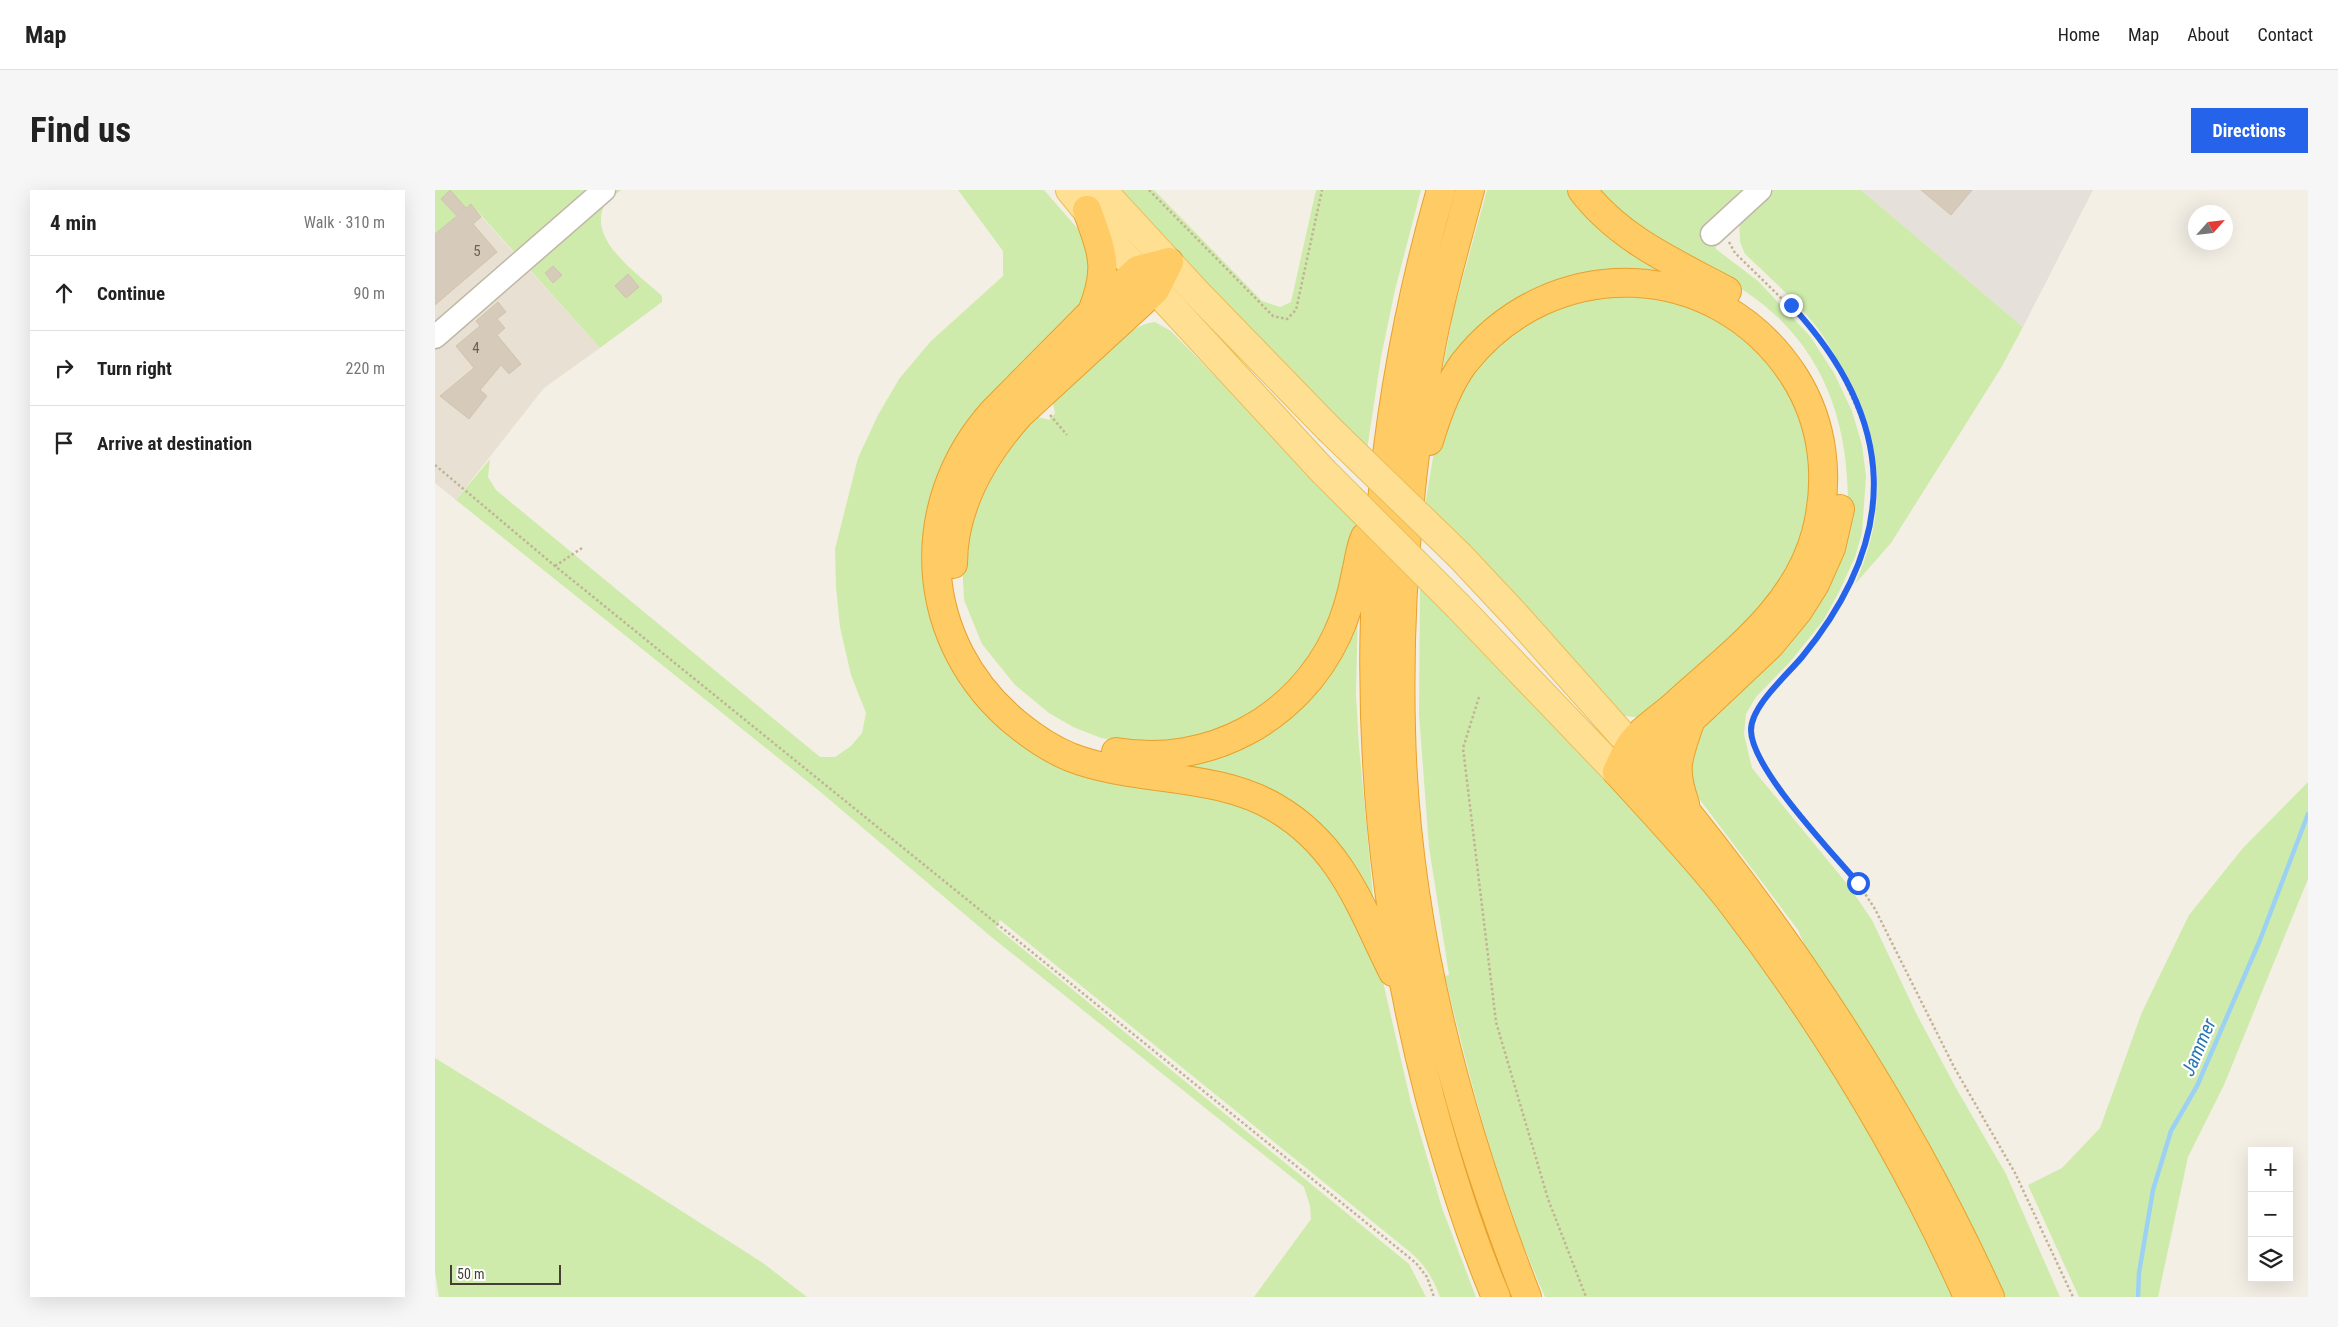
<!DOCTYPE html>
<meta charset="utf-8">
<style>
body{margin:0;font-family:"Roboto Condensed",sans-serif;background:#f6f6f6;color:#222}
.controls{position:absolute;right:15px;bottom:15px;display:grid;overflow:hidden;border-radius:0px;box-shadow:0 5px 20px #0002}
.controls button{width:45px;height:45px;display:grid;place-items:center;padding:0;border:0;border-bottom:1px solid #e0e0e0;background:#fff;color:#222;font:25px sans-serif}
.compass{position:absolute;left:1753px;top:15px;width:45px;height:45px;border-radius:50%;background:#fff;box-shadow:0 5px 20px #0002;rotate:63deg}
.scale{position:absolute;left:15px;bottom:12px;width:111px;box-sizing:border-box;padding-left:5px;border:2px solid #463f34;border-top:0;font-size:14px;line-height:18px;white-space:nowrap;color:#463f34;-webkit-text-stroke:4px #fff;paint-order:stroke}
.stop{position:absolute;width:15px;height:15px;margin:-11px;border:4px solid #2563eb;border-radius:50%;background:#fff}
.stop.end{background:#2563eb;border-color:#fff;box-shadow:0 1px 5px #0008}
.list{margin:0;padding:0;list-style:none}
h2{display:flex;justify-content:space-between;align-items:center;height:65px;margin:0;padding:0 20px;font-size:21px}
h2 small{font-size:16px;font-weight:400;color:#767676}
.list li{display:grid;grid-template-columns:32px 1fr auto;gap:15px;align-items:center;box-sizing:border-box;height:75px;padding:0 20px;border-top:1px solid #e0e0e0}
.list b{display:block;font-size:19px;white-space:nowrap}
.list em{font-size:16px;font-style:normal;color:#767676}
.icon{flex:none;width:28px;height:28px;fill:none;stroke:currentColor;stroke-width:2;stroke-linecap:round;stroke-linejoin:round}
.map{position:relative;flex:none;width:1873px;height:1107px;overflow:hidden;border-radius:0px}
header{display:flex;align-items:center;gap:30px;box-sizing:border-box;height:70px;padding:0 25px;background:#fff;border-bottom:1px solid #e0e0e0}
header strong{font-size:24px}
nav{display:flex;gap:28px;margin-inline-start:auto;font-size:18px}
.intro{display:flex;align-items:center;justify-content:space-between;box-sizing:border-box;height:120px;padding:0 30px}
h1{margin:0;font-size:35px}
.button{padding:12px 22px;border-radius:0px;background:#2563eb;color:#fff;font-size:18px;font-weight:700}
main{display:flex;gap:30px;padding:0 30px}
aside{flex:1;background:#fff;border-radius:0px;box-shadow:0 5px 20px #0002}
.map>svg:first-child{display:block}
</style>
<header>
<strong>Map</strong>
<nav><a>Home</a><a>Map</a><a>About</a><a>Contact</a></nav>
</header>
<div class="intro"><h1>Find us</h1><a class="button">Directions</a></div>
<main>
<aside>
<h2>4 min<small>Walk · 310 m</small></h2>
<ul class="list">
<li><svg class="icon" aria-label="ahead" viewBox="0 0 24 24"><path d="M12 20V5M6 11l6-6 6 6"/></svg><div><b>Continue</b></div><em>90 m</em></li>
<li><svg class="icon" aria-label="right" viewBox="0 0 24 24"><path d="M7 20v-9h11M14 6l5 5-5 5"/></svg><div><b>Turn right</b></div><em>220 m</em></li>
<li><svg class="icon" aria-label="arrive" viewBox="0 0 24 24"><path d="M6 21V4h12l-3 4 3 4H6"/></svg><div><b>Arrive at destination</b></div></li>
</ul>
</aside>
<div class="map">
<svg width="1873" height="1107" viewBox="0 0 1873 1107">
<rect width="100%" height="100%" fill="#f4efe5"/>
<path fill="#e8e1d3" d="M35 14 165 158 109 198 21 310 0 293V44Z"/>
<path fill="#e6e0da" d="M1426 0H1658L1588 137Z"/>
<path fill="#ceebab" d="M0 0H186C182 4 174 8 171 12 149 49 204 84 227 106V112L165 158 36 14 0 44Z
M523 0H609L643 39 658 63 656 104 495 354 566 530 818 614 886 664 946 783 976 913 1007 1018 1041 1107H1005C998 1088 990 1075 975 1062L565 730 561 737 974 1074 991 1107H819L876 1029 875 1016 869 997 554 745 382 599 21 310 55 269 53 287 61 300 385 567H400L416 556 427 543 431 523 416 485 405 437 401 397 400 359 423 268 443 225 464 189 496 151 568 86V61Z
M679 0H719L827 111 845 117 856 112 881 0H986L960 100 946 167 932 260Z
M1052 0H1139L1256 89H1149L1004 198 1019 119Z
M1156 0H1319L1280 48 1281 59 1323 91 1375 146 1399 183 1417 221 1427 255 1431 286 1427 343 1420 367 1404 402 1388 431 1355 472 1321 507 1311 524 1309 544 1317 578 1413 695 1437 730 1481 823 1521 898 1571 984 1625 1107H1565L1374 765 1363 740 1253 594 1252 551 1413 319C1414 230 1388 154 1311 102 1287 86 1258 77 1233 62 1206 45 1181 20 1156 0Z
M1332 0H1426L1588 137 1566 178 1456 353 1420 394C1454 318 1449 248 1407 177 1398 163 1390 147 1380 135 1359 109 1334 87 1310 64L1305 52 1304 25Z
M1171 99 1283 122 1353 188 1383 281 1361 372 1320 427 1205 528 1184 525 990 315 1000 256 1021 197 1079 133Z
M720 132 736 141 923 333 918 369 876 478 822 518 808 534 767 549 694 553 666 548 638 537 614 523 580 495 547 454 529 410 526 353 542 313 563 272 600 226 614 230 620 223 617 209C642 186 688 135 720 132Z
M985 397 1028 442 1032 438 1265 690 1351 802 1415 901 1521 1107H1110C1064 1004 1036 895 1010 786L1014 785 994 657 984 524Z
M923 416 921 505 924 556 939 716 894 651 705 572 800 556Z
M1873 592V689L1789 895 1753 967 1723 1107H1644L1593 995 1627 978 1665 938 1707 822 1754 725 1808 658Z
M0 868 212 999 328 1073 372 1107H4L0 1082Z"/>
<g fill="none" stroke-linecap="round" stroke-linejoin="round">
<path stroke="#9dd1f4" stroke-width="4.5" d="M1703 1107 1704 1083 1718 1000 1736 941 1762 896 1825 750 1873 624"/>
</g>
<path fill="#d6cbba" stroke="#d1c3ac" d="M15 0 31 18 36 14 46 27 38 34 62 62 0 115V44L22 26 6 9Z
M1486 0H1537L1516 25Z
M118 76 127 85 118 93 110 83Z
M193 84 204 97 191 108 180 96Z
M63 112 71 122 62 129 70 138 62 145 86 174 74 184 66 175 45 200 52 206 34 229 5 206 39 178 21 156 45 136 41 131Z"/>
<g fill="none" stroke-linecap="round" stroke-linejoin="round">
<defs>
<path id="minor" d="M1277 44 1325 0
M0 147 169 0"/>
<path id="major" d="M635 0 683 59 887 280
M667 0 761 102 893 238
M1025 366 1083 428 1211 572
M1024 417 1182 582"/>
<path id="highway" d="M1006 0C921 296 917 610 995 908 1013 975 1034 1043 1061 1107
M1035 0C1018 64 999 128 990 193 972 307 963 423 966 539 970 734 1021 926 1092 1107
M1147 0C1184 49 1240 73 1292 101
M652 20C667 62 675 77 657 122
M734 72 703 80 657 122 558 222C474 316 484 454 582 534 598 547 616 559 635 567 701 593 778 581 841 618 907 657 926 718 958 782
M994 251C1002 224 1012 196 1029 173 1117 61 1282 67 1359 186 1389 233 1395 289 1381 343 1361 418 1296 464 1241 514 1228 526 1203 542 1195 556 1190 564 1186 573 1182 582
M518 374C518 318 548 266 584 225L720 100 734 72
M681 562C773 578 863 529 902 445 911 426 917 404 921 383 924 371 925 358 930 347
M1211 572C1348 736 1467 913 1555 1107
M1182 582 1211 572 1335 455 1363 421 1380 394 1396 358 1405 319
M1182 582C1221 625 1261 667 1297 713 1389 833 1471 968 1533 1107
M1250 614C1237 577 1243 568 1255 532"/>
</defs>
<use href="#minor" stroke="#c0b7a7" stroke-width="25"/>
<use href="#major" stroke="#ebbf5c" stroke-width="30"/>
<use href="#highway" stroke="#e7a12c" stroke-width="30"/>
<path stroke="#c2b397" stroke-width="2.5" stroke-dasharray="2.5 2.5" stroke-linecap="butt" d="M714 0 838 126 852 129 861 120 887 0
M1294 52 1300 63 1377 138 1407 185 1433 244 1438 268 1440 294 1434 346 1415 393 1391 436 1327 513 1318 528V550L1332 583 1423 693 1440 719 1519 877 1580 983 1638 1107
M615 225 632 245
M0 275 120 376 981 1073 992 1087 999 1107
M120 376 147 358
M1044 507 1028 558 1061 832 1113 1009 1151 1107"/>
<use href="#minor" stroke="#fff" stroke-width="22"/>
<use href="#major" stroke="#ffdf92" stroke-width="28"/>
<use href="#highway" stroke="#ffcb64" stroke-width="28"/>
<defs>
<path id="major-bridge" d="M893 238 1025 366
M887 280 1024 417"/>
</defs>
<use href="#major-bridge" stroke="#ebbf5c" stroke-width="30" stroke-linecap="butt"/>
<use href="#major-bridge" stroke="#ffdf92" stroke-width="28"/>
</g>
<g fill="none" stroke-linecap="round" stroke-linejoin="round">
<path stroke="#2563eb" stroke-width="6" d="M1356 115C1463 230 1466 346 1367 467 1352 485 1316 516 1316 540 1316 578 1396 661 1423 693"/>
</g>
<g text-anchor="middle" stroke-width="4.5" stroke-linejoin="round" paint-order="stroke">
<g font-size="15" fill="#6a6256">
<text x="42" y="66">5</text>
<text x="41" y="163">4</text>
</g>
<g font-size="19" font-style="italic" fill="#2677b1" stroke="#fff">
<text transform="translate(1763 857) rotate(-67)" y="7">Jammer</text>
</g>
</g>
</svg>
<div class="controls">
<button>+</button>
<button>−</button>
<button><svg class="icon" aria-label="layers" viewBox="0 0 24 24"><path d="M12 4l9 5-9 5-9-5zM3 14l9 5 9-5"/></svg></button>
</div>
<svg class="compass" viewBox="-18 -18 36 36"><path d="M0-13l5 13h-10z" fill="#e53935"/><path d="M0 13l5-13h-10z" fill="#767676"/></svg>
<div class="scale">50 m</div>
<div class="stop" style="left:1423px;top:693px"></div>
<div class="stop end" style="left:1356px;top:115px"></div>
</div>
</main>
